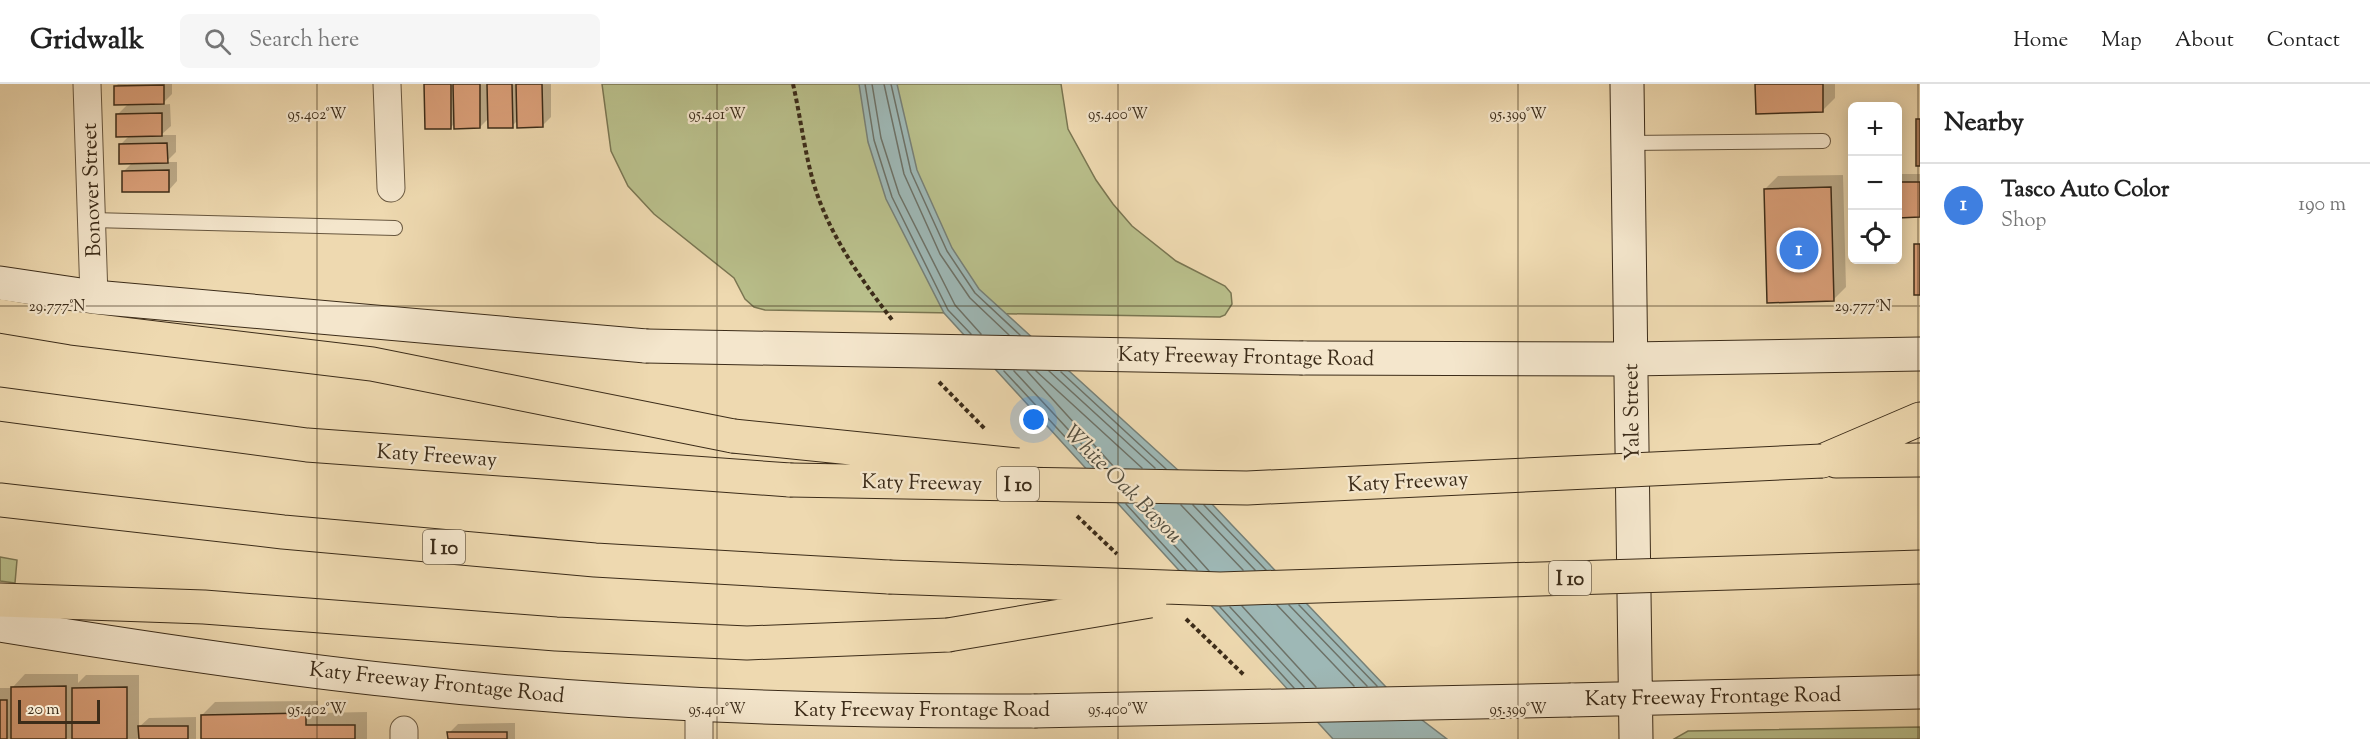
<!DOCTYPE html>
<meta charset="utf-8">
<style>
body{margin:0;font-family:"Sorts Mill Goudy",serif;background:#f6f6f6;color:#222}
.controls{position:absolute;right:18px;top:18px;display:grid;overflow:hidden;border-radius:9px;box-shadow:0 3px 15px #0003}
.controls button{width:54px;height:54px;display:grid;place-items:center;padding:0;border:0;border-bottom:2px solid #e0e0e0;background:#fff;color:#222;font:30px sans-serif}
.scale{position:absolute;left:18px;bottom:15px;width:82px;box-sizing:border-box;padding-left:6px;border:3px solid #3c2c19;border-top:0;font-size:16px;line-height:21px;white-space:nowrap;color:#3c2c19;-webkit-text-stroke:4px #f4e6cc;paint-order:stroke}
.you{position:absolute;left:1034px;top:336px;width:21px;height:21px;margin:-15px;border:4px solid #fff;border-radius:50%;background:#1a73e8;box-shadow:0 0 0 9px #1a73e833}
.badge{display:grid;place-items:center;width:39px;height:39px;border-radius:50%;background:#8f2418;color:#fff;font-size:20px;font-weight:700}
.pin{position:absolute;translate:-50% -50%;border:3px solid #fff;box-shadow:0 2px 6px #0006}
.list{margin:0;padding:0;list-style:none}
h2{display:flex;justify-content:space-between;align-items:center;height:78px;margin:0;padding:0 24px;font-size:26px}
h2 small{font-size:20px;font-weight:400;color:#767676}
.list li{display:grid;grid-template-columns:39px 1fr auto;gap:18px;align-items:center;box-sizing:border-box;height:84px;padding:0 24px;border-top:2px solid #e0e0e0}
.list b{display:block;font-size:22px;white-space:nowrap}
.list p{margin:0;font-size:20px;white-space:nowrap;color:#767676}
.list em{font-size:20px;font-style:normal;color:#767676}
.icon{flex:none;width:33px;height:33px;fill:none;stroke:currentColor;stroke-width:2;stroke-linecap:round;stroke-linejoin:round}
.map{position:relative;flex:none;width:1920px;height:655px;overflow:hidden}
header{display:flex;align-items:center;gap:36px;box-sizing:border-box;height:84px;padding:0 30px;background:#fff;border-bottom:2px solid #e0e0e0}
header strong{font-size:28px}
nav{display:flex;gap:33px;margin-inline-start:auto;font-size:21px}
.search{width:420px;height:54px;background:#f6f6f6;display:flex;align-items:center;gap:15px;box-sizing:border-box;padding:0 21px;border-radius:9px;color:#767676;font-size:22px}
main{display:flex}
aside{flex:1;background:#fff}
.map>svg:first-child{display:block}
</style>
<header>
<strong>Gridwalk</strong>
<div class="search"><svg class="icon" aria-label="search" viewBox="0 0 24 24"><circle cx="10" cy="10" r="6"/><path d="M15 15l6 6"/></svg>Search here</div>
<nav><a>Home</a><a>Map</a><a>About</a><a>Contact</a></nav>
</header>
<main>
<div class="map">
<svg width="1920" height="655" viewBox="0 0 1920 655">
<rect width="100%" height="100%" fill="#eed9b0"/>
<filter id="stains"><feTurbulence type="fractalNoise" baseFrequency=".00333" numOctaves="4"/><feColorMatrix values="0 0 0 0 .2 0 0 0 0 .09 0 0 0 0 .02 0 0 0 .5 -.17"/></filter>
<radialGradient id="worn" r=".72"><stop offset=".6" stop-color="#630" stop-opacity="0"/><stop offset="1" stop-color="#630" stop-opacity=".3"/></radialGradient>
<path fill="#b9bf8b" stroke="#7a7652" stroke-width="1.5" d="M602 0H1061L1068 45 1096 96 1113 120 1132 142 1176 177 1225 202 1231 209 1232 220 1225 231 1220 233 765 226 754 223 745 215 734 194 654 130 628 102 611 67Z
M0 473 17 476 15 499 0 497Z
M1920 643V655H1674L1688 647Z"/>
<path fill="#9eb8b6" stroke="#778077" stroke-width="1.5" d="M859 0H897L917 86 952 164 979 205 1191 398 1405 623 1447 655H1333L944 229 886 115 868 58Z"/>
<path fill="#0003" d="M118 0H172V10L161 21 170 20 171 42 161 51H176V68L166 78H177V97L169 106 124 87 133 78 120 61 130 51 118 30 128 20 116 2Z
M426 0H551V33L542 42 518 36 512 42 489 34 480 43 456 38 451 43Z
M1757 0H1835V14L1822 27Z
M1898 90H1920V132H1898Z
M1843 91 1846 203 1833 216 1765 105 1778 92Z
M25 590H78V599L86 591H139V643L149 634 196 633V655H140V652L137 655H0V604H12Z
M318 617V629L367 628V655H203L202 631 215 618Z
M515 639V655H449V649L458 640Z"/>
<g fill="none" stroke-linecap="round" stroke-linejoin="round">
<path stroke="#6d7268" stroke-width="1.5" d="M865 0 874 56 892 113 948 226 971 250
M872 0 881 54 899 110 955 221 981 250
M884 0 904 90 940 170 970 214 1009 251
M891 0 911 88 947 167 975 209 1020 251
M1004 287 1093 383
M1014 287 1103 383
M1027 287 1115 384
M1036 287 1142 384
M1049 287 1155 384
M1061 288 1166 385
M1126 420 1186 486
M1136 420 1197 486
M1149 420 1209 487
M1181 421 1243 486
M1193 421 1255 486
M1204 421 1266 486
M1277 521 1354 602
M1289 521 1367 602
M1299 521 1377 602
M1242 522 1316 603
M1220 523 1294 604
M1230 523 1304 603"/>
</g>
<path fill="#dca17b" stroke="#3c2c19" stroke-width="1.5" d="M424 0H451V45H425Z
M453 0H480V44L454 45Z
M487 0H512L513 44H488Z
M516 0H542L543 43 517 44Z
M1755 0H1823V28L1756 30Z
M164 1V20L114 21V2Z
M162 29V52L116 53V30Z
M1916 35H1920V82H1916Z
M167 59 168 79 119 80V60Z
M169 86V108H122V87Z
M1898 98H1920V133L1898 134Z
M1831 103 1834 217 1767 219 1764 105Z
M1914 160H1920V211H1914Z
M66 602V655H11V603Z
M127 603V655H72V604Z
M0 616H7V655H0Z
M306 629V641H355V655H201V631Z
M138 642H188V655H139Z
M447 648H507V655H448Z"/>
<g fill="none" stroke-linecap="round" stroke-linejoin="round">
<defs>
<path id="service" d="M1628 59 1823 57
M92 136 395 144"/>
<path id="minor" d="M87 0 94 213
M387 0 391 104
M699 621V655
M404 655V646"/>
<path id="secondary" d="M1627 0 1636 655
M0 199 94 213 646 262
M1303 274 1630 275 1920 270
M0 541C135 563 272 584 408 598 616 621 825 628 1034 627
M1571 616 1920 608"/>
<path id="motorway" d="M0 232 72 244 372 280 733 352
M0 320 307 361 790 396
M1822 377 1920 335
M1836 377 1920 376
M0 416 283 448 595 476 889 493
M0 516 204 523 556 550 747 559 948 551"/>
</defs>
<use href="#service" stroke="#68573f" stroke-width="16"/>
<use href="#minor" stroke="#68573f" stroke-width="29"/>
<use href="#secondary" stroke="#3c2c19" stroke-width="35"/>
<use href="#motorway" stroke="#3c2c19" stroke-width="35"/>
<path stroke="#3c2c19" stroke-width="4" stroke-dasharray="4.5 3" stroke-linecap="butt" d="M793 0C801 35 805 73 816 107 832 155 863 198 893 237
M939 298 986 346
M1077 432 1117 470
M1186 535 1245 592"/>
<use href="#service" stroke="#f4e6cc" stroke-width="14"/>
<use href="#minor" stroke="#f4e6cc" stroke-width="27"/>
<use href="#secondary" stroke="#f4e6cc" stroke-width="33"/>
<use href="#motorway" stroke="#eed9b0" stroke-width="33"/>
<defs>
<path id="secondary-bridge" d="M646 262 1303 274
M1034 627 1571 616"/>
<path id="motorway-bridge" d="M733 352 1018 381
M790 396 1247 404 1822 377
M889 493 1220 505 1920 483
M948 551 1150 517"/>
</defs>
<use href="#secondary-bridge" stroke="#3c2c19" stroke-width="35" stroke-linecap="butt"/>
<use href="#motorway-bridge" stroke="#3c2c19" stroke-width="35" stroke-linecap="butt"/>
<use href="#secondary-bridge" stroke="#f4e6cc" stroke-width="33"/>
<use href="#motorway-bridge" stroke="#eed9b0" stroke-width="33"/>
</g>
<path fill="none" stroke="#3c2c19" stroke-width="1.5" stroke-opacity="0.45" d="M317 0V655M717 0V655M1118 0V655M1518 0V655M1918 0V655M0 222H1920"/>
<g text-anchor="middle" stroke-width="4.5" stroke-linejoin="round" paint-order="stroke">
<g fill="#f4e6cc" stroke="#73644f" stroke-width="1.5">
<rect x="997" y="383" width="42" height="34" rx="4.5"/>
<rect x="423" y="446" width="42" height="34" rx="4.5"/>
<rect x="1549" y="477" width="42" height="34" rx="4.5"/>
</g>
<g font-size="20" font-weight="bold" fill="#3c2c19">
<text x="1018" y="407">I 10</text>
<text x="444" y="470">I 10</text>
<text x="1570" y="501">I 10</text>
</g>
<g font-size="21" fill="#3c2c19" stroke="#f4e6cc">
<text transform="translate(91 106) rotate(-92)" y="7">Bonover Street</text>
<text transform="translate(1246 272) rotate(1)" y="7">Katy Freeway Frontage Road</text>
<text transform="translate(1631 328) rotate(-91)" y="7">Yale Street</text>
<text transform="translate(437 371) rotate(4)" y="7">Katy Freeway</text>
<text transform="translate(1408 397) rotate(-3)" y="7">Katy Freeway</text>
<text transform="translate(922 398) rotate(1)" y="7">Katy Freeway</text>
<text transform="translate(437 598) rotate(6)" y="7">Katy Freeway Frontage Road</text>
<text transform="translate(1713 612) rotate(-1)" y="7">Katy Freeway Frontage Road</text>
<text x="922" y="632">Katy Freeway Frontage Road</text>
</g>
<g font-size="22" font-style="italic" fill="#544f40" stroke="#f4e6cc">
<text transform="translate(1124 399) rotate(45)" y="8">White Oak Bayou</text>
</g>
</g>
<g font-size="15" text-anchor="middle" fill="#3c2c19" stroke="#f4e6cc" stroke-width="4.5" stroke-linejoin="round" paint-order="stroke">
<text x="317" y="35">95.402°W</text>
<text x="717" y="35">95.401°W</text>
<text x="1118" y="35">95.400°W</text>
<text x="1518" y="35">95.399°W</text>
<text x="57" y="227">29.777°N</text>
<text x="1863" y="227">29.777°N</text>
<text x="317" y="630">95.402°W</text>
<text x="717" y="630">95.401°W</text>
<text x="1118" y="630">95.400°W</text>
<text x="1518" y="630">95.399°W</text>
</g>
<rect width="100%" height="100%" filter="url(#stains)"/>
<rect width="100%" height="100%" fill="url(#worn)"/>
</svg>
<div class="controls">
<button>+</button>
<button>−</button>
<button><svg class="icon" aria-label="locate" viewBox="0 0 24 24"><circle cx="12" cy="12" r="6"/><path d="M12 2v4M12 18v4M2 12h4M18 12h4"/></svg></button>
</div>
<div class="scale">20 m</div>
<div class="you"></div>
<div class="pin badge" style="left:1799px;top:166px;background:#3f7fe0">1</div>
</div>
<aside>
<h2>Nearby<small></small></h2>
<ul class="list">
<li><span class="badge" style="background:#3f7fe0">1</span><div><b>Tasco Auto Color</b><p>Shop</p></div><em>190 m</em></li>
</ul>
</aside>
</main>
